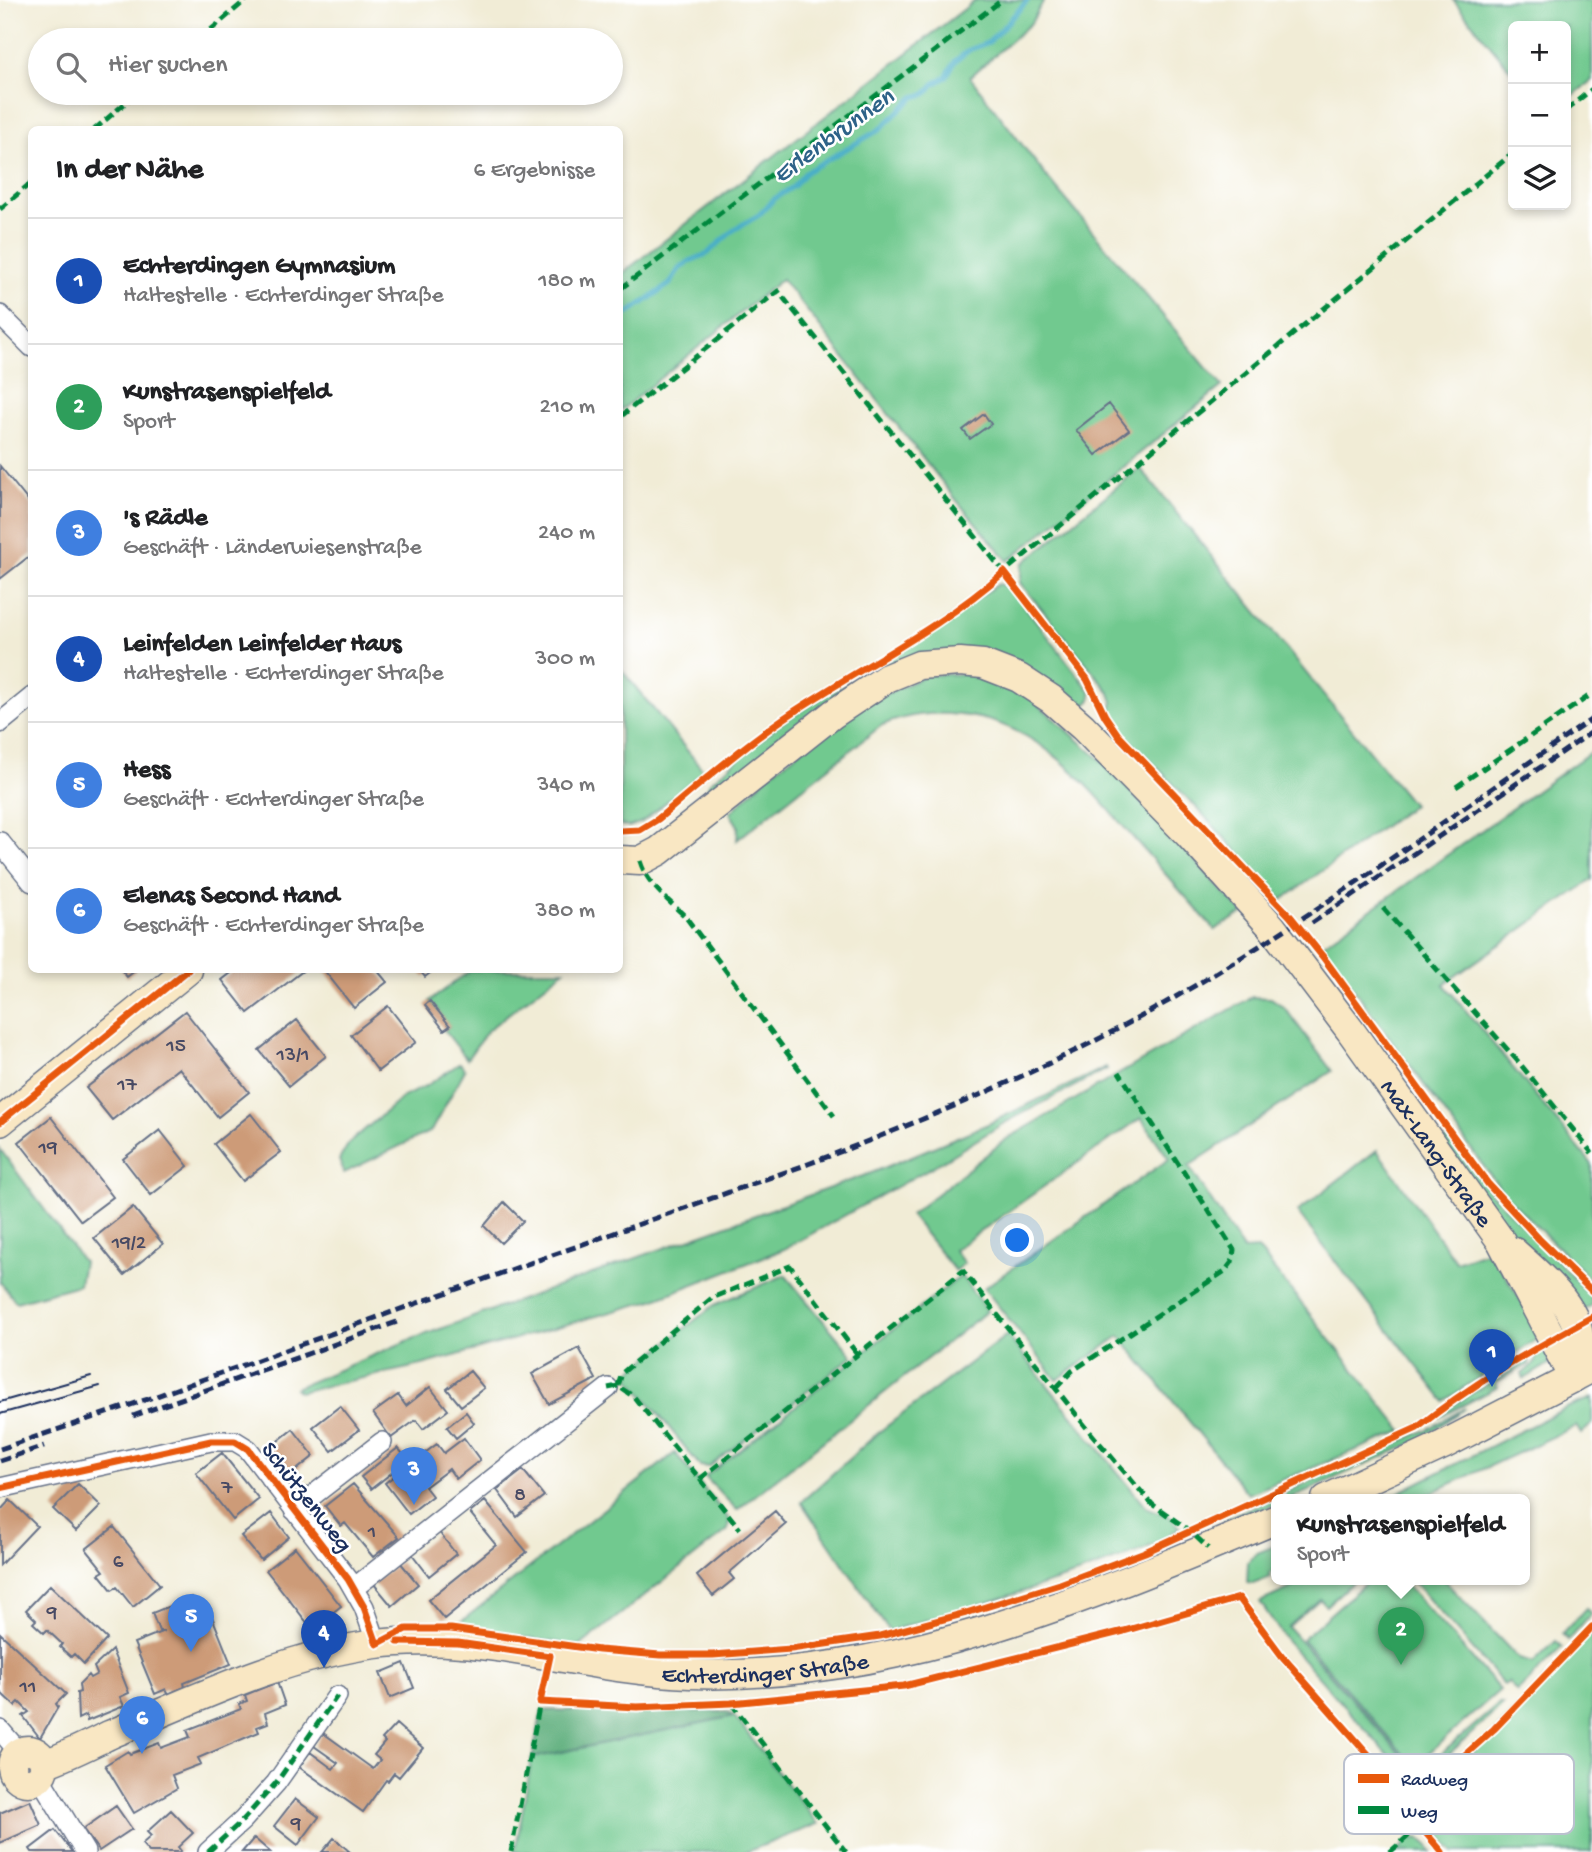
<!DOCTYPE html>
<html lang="de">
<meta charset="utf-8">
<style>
body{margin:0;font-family:"Gochi Hand",sans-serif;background:#f2f2f2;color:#202124}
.controls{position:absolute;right:21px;top:21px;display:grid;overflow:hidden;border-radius:10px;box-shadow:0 4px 10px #0003}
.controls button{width:63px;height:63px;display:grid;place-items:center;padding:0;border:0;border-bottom:2px solid #e0e0e0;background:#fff;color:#202124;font:35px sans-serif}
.you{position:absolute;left:1018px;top:1241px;width:24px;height:24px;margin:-18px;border:5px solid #fff;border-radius:50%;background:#1a73e8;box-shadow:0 0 0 10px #1a73e833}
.badge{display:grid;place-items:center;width:46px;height:46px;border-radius:50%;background:#b5179e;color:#fff;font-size:23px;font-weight:700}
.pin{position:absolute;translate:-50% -58px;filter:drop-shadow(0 2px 4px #0008)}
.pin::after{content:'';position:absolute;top:37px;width:24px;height:21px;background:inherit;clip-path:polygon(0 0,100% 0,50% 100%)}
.popup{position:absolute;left:1271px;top:1494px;width:259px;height:91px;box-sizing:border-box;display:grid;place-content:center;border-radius:10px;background:#fff;filter:drop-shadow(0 2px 5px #0005);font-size:23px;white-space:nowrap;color:#757577}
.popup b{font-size:26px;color:#202124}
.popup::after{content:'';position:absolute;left:50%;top:100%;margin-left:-14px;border:14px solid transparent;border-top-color:#fff}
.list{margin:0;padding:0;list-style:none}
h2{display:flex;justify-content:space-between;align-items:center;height:91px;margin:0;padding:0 28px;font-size:30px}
h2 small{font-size:23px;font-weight:400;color:#757577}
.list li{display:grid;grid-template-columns:46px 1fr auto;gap:21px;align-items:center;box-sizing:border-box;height:126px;padding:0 28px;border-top:2px solid #e0e0e0}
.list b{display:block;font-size:26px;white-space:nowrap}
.list p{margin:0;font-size:23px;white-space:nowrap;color:#757577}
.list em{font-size:23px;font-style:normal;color:#757577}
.icon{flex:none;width:38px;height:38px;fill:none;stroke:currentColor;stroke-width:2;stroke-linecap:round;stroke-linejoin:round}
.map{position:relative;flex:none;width:1592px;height:1852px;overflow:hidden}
.search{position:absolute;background:#fff;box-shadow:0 4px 10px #0003;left:28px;top:28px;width:595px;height:77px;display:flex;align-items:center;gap:18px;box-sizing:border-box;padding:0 24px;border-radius:38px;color:#757577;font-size:26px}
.panel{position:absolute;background:#fff;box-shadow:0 4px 10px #0003;left:28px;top:126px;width:595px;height:847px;border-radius:10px}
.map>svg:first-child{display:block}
</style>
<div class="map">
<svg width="1592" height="1852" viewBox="0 0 1592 1852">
<rect width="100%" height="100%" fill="#fff"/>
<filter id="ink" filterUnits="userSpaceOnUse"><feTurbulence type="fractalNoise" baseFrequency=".0143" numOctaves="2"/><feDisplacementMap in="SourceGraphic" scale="14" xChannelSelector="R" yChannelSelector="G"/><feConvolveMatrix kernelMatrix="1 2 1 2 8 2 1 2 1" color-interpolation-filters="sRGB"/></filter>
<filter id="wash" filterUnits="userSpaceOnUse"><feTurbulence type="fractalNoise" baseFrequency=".00686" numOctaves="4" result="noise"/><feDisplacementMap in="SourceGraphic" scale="28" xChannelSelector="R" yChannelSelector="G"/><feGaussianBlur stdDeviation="1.57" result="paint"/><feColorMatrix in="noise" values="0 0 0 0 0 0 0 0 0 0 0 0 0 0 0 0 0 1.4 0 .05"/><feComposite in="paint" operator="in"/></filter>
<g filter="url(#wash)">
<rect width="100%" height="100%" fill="#f1ecd6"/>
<path fill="#71c98f" stroke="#467c76" stroke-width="2" d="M976 0H1044L1031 23 970 77 1047 177 1222 386 1008 561 958 502 782 279 620 411V275Z
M1453 0H1592V80L1566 101V26H1513V73Z
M1140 468 1413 805 1282 900 1197 808 1116 726 1109 715 1113 702 1109 691 1020 583 1022 564Z
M998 584 1009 586 1091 692V700L1083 707H1076L952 652 761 759 712 791 708 787 709 783 781 723 916 642Z
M620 668 704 771 642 822 629 827 620 825Z
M965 674 998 682 1032 699 1109 767 1243 913 1215 930C1187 898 1158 866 1130 834 1084 780 1036 722 960 715 932 712 909 714 882 725L737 840 738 826 730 813 770 774 855 708 927 675Z
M1592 751V880L1444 984 1592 1164V1281L1504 1194 1322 945Z
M471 970H564L488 1030 467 1059 444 1030 449 1026 430 1001Z
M1252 997 1271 998 1284 1007 1332 1071 1189 1166 1243 1250 1258 1249 1403 1431 1248 1494 1120 1336 1057 1380 984 1288 1169 1159 1141 1118 954 1250 964 1263 955 1271 910 1215 1005 1140Z
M460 1063 465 1070 431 1131 344 1173 339 1160 349 1143 403 1097 426 1086Z
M1106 1067 1107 1069 1004 1123 941 1162 784 1249 650 1301 422 1365 299 1392 295 1388 407 1341 874 1172 988 1124Z
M1447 1138 1493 1195 1591 1296 1592 1305 1581 1312 1506 1227 1442 1142Z
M0 1149 83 1262 79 1285 16 1302 0 1282Z
M1377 1150 1456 1262 1490 1250 1542 1336 1444 1401 1297 1212Z
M785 1275 853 1356 709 1467 700 1466 630 1379 631 1371 714 1305Z
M961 1276 987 1311 737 1510 705 1477Z
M1007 1335 1146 1507 1169 1516 1180 1527C1154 1549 1121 1558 1089 1570 1023 1593 956 1612 889 1631L801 1502 879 1432Z
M1548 1346 1549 1364 1524 1379 1522 1374 1536 1362 1535 1354Z
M1530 1357 1529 1364 1496 1382 1498 1387 1440 1417 1439 1414Z
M1592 1398V1424L1581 1434 1576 1426 1418 1499H1386L1566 1408Z
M1465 1408 1420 1440 1288 1499H1277V1504L1245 1517 1223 1520 1424 1431Z
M675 1453 729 1519 728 1530 580 1646 454 1627Z
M1277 1545V1570L1269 1573 1271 1577 1253 1584 1247 1583 1248 1562 1257 1553Z
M1311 1579H1356L1326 1606 1320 1599 1288 1627 1418 1774 1499 1704H1504L1415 1785 1287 1642 1260 1602Z
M1370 1579H1401L1500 1690 1414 1766 1302 1639Z
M1411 1579H1443L1519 1659 1533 1663 1556 1641 1562 1647 1517 1692 1508 1682 1504 1685Z
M1586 1608 1591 1614 1568 1640 1562 1634Z
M1592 1630V1852H1454C1440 1836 1419 1819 1427 1796L1504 1723Z
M734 1716 818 1824 746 1852H515L532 1758Z
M1420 1838 1429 1846 1432 1852H1396L1410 1839Z"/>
<path fill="#5cad7a" stroke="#3c6e6c" stroke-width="2" d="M542 1710 707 1711 729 1712 734 1716 532 1758Z"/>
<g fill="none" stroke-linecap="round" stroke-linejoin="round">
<path stroke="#49aec8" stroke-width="5" d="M620 319 670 284 679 269 690 261 707 254 735 229 759 215 774 199 794 186 806 172 879 130 914 97 926 94 934 84 946 77 955 61 969 50 989 42 1028 0"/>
</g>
<g id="blocks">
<path fill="#cd9b78" d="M1109 404 1129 430 1096 455 1076 430Z
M984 414 991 424 970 439 963 430Z
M0 466 32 506V554L0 579Z
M121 970H136L127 977Z
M235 970H304L248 1013 222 980Z
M324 970H377L387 982 354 1008Z
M419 970H434L425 977Z
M430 1001 450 1026 444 1030 425 1005Z
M388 1006 416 1042 378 1071 351 1035Z
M185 1011 249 1092 218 1117 179 1068 112 1120 86 1088Z
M297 1020 326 1056 289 1086 259 1050Z
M251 1114 281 1152 243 1181 214 1144Z
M51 1117 113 1197 81 1221 19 1142Z
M160 1130 188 1166 151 1195 123 1159Z
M504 1202 523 1221 501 1243 484 1226Z
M133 1207 163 1244 124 1275 94 1238Z
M579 1348 596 1379 549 1404 532 1374Z
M470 1371 484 1388 461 1406 447 1389Z
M430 1387 448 1410 423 1429 416 1420 391 1438 373 1413 398 1395 406 1406Z
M340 1406 359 1430 332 1451 313 1427Z
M466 1412 474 1423 456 1438 447 1427Z
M293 1429 314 1456 289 1476 268 1449Z
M464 1438 480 1460 456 1479 449 1469 425 1487 432 1496 409 1514 385 1483 437 1444 444 1453Z
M398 1448 408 1460 371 1489 361 1477Z
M222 1453 259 1499 233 1520 196 1473Z
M523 1470 544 1496 517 1517 497 1490Z
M78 1484 101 1506 76 1531 53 1509Z
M353 1484 399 1537 373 1557 345 1523 341 1526 325 1506Z
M10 1500 37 1526 0 1565V1511Z
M485 1501 527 1552 444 1619 428 1600 496 1545 470 1513Z
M775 1511 786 1524 729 1573 734 1579 713 1596 697 1576Z
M271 1513 289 1537 261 1560 241 1536Z
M114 1527 160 1585 133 1607 117 1587 112 1590 99 1574 104 1571 86 1549Z
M439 1532 456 1554 429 1576 412 1554Z
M295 1547 341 1606 312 1629 266 1570Z
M400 1562 418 1584 392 1606 373 1583Z
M50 1585 107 1639 84 1664 74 1654 71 1657 60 1647 62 1644 47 1630 44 1633 33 1623 36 1620 26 1610Z
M192 1597 198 1613 209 1609 231 1664 184 1683 185 1687 168 1694 166 1689 155 1694 134 1643 164 1631H159L152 1613Z
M0 1633 66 1694 56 1704 58 1707 40 1738 23 1716 29 1712 19 1702 15 1706 0 1692Z
M112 1650 129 1693 120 1697 124 1706 87 1721 86 1715 78 1719 77 1693 80 1692 79 1684 88 1675 90 1678 97 1674 94 1667Z
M404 1663 414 1688 390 1698 380 1673Z
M277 1682 285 1705 265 1713 268 1723 257 1727 259 1732 198 1758 201 1764 172 1775 177 1788 134 1813 105 1765 128 1751 130 1754 159 1743 161 1748 190 1737 187 1730 241 1709 239 1704 247 1701 245 1695Z
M396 1724 423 1748 399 1777 394 1773 388 1781 386 1780 363 1812 299 1767 310 1752 333 1769 338 1763 314 1746 323 1733 373 1769 380 1760 374 1755 385 1742 382 1739Z
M295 1799 319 1817 298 1845 274 1826Z
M30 1800 41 1825 0 1843V1813Z
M116 1806 132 1829 99 1851 83 1829Z
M171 1810 193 1833 178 1847 181 1851 179 1852H149L142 1844 151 1836 147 1832Z
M55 1830 72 1852H32L30 1849Z
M254 1838 270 1852H242Z
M334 1838 350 1852H322Z"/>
</g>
</g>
<g filter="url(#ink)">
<use href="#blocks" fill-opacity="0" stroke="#667188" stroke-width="2"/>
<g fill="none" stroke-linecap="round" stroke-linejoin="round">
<defs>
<path id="street" d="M0 315 32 347
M0 723 32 697
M0 842 32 882
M0 1488 211 1441H235L248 1449 348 1579 364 1607 377 1644
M294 1510 382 1442
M354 1588 608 1388
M0 1730 19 1752
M40 1778 85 1852
M208 1852 243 1820 276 1783 337 1696"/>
<g id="secondary">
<path id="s1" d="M620 860 640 861 659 851 833 714 887 678 919 665 960 662 983 664 1019 678 1051 699 1083 727 1189 835 1271 926 1350 1030 1501 1241 1573 1378"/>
<path d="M0 1122 188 970"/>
<path d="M1514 1252C1540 1276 1580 1306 1580 1345 1580 1356 1576 1367 1573 1378"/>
<path d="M1326 1499 1443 1445 1592 1368"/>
<circle cx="28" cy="1766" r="16"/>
<path id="s2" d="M44 1764C67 1756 88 1745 109 1735 195 1699 283 1656 376 1644 481 1630 585 1671 690 1674 895 1681 1091 1597 1277 1519"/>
</g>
</defs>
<use href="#street" stroke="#667188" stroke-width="22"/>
<use href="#secondary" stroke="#667188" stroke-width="31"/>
<use href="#street" stroke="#fff" stroke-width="19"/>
<use href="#secondary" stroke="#f9e7c3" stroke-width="28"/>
<path stroke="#1b2f5e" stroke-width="2" d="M0 1402 91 1376
M0 1414 100 1386"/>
<path stroke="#1b2f5e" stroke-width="5" stroke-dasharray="10 5" stroke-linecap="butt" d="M1312 923 1592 732
M133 1416 397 1322
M0 1449 148 1399 808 1164C925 1120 1041 1072 1151 1011 1304 925 1447 818 1592 719
M0 1461 44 1446"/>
<path stroke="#00873e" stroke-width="5" stroke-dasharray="10 5" stroke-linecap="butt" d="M199 40 246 0
M1566 110 1592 89
M94 130 137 93
M0 209 32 182
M620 289 1002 0
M620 417 778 291 1004 572 1513 153
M1456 787 1592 694
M640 861C647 884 668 900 685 916L834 1116
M1383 908 1521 1065 1592 1153
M618 1386 622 1373 712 1298 790 1266 858 1355
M608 1388 618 1386 634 1397 740 1529
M1056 1388 1072 1371 1225 1271 1232 1262 1234 1250 1119 1072
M700 1479 963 1271 1090 1432 1152 1504 1190 1531 1208 1548
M731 1703 846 1852
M208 1852 243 1820 276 1783 337 1696
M511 1852 540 1702
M1390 1852 1420 1826"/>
<defs>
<path id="cycleway" d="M620 831 640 830 658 819C701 783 745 744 792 713 863 666 940 629 1004 572L1087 679 1105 716 1118 735 1290 916 1323 957 1488 1184 1539 1239 1592 1291
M0 1122 188 970
M0 1488 211 1441H235L248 1449 348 1579 364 1607 377 1644
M398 1642 458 1643 550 1656 540 1702 637 1707 731 1703 904 1686 1124 1631 1239 1598 1282 1656 1411 1803 1420 1826 1442 1852
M377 1644 406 1629H451L599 1650 660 1655H713L791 1649 880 1636 966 1613 1060 1584 1145 1552 1417 1428C1470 1385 1532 1350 1592 1317
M1411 1803 1494 1729 1592 1627"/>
</defs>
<use href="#cycleway" stroke="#fff" stroke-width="11"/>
<use href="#cycleway" stroke="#e8590c" stroke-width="7"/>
</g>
</g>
<g text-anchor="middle" stroke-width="5" stroke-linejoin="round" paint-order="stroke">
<g font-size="21" fill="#484a64">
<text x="176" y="1051">15</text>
<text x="293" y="1060">13/1</text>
<text x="127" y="1090">17</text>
<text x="48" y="1153">19</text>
<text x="129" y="1248">19/2</text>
<text x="227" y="1493">7</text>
<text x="520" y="1500">8</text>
<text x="372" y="1537">1</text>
<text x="118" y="1567">6</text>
<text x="52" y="1618">9</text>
<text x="28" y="1692">11</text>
<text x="296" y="1829">9</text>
</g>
<g font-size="24" fill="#1b2f5e" stroke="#fff">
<text dy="8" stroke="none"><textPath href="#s1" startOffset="1101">Max-Lang-Straße</textPath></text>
<text transform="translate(308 1496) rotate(52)" y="8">Schützenweg</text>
<text dy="8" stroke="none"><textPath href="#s2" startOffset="746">Echterdinger Straße</textPath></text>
</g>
<g font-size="26" font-style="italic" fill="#2d6288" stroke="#fff">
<text transform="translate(832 134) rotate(-36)" y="9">Erlenbrunnen</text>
</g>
</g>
<rect x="1344" y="1754" width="230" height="80" rx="10" fill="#fff" stroke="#bbc1cf" stroke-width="2"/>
<rect x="1358" y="1774" width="31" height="9" fill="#e8590c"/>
<rect x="1358" y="1806" width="31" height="8" fill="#00873e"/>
<g font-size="19" fill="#1b2f5e">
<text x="1401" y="1785">Radweg</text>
<text x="1401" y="1817">Weg</text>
</g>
</svg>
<div class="controls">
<button>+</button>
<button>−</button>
<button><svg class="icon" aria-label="layers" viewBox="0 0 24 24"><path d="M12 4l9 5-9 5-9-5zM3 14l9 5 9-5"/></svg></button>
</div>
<div class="you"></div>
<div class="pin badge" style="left:1492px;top:1387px;background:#1a4fb4">1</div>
<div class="pin badge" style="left:1401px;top:1665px;background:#2e9e5b">2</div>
<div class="popup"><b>Kunstrasenspielfeld</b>Sport</div>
<div class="pin badge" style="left:414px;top:1505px;background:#3f7fe0">3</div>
<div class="pin badge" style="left:324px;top:1668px;background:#1a4fb4">4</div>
<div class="pin badge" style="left:191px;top:1652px;background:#3f7fe0">5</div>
<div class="pin badge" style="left:142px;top:1754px;background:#3f7fe0">6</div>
<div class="search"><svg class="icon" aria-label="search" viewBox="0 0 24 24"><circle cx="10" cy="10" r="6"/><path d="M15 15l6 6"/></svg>Hier suchen</div>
<section class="panel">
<h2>In der Nähe<small>6 Ergebnisse</small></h2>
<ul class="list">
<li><span class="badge" style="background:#1a4fb4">1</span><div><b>Echterdingen Gymnasium</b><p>Haltestelle · Echterdinger Straße</p></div><em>180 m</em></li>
<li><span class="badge" style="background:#2e9e5b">2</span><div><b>Kunstrasenspielfeld</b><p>Sport</p></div><em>210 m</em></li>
<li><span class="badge" style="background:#3f7fe0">3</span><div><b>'s Rädle</b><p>Geschäft · Länderwiesenstraße</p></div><em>240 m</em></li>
<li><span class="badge" style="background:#1a4fb4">4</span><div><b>Leinfelden Leinfelder Haus</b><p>Haltestelle · Echterdinger Straße</p></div><em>300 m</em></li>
<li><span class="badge" style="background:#3f7fe0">5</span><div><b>Hess</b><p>Geschäft · Echterdinger Straße</p></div><em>340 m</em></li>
<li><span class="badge" style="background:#3f7fe0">6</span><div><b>Elenas Second Hand</b><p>Geschäft · Echterdinger Straße</p></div><em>380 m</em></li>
</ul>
</section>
</div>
